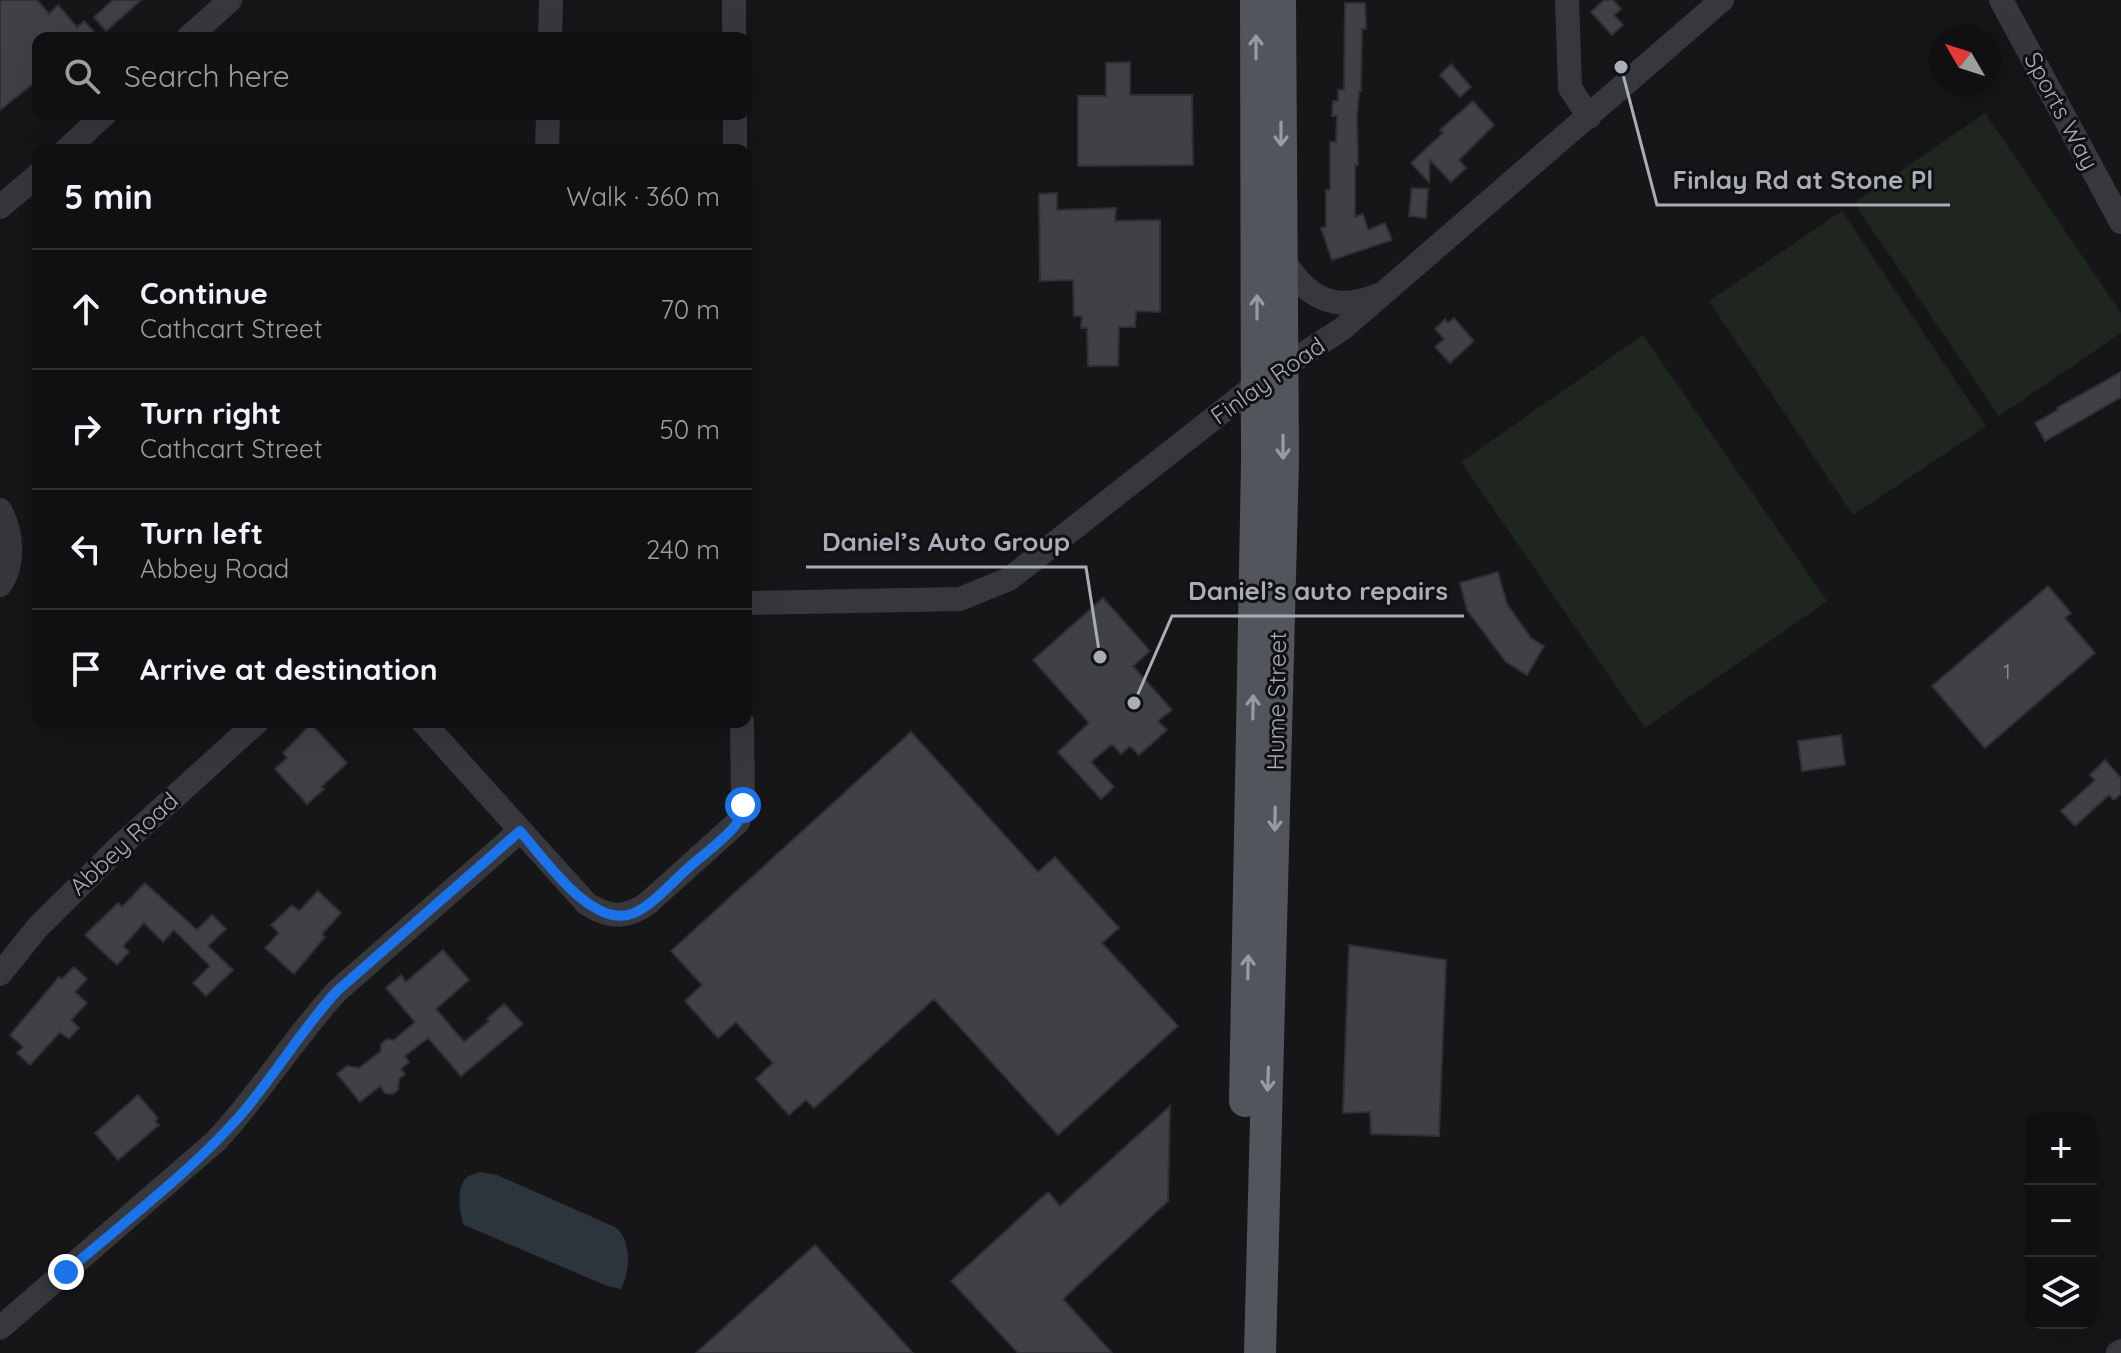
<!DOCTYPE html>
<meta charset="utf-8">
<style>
body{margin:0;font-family:Quicksand,sans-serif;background:#19191b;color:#f1f3f6}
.controls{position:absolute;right:24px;bottom:24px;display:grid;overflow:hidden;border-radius:16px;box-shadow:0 8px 32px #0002}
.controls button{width:72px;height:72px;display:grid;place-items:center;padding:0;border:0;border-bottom:2px solid #303032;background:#101012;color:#f1f3f6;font:40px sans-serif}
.compass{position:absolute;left:1929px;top:24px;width:72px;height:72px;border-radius:50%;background:#101012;box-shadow:0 8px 32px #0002;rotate:309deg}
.stop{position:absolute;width:24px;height:24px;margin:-18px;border:6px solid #1a73e8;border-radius:50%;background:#fff}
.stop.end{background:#1a73e8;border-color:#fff;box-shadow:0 2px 8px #0008}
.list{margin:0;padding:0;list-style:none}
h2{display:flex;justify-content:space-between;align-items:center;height:104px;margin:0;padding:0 32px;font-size:34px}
h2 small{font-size:26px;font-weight:400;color:#9c9d9f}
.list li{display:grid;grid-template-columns:52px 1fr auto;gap:24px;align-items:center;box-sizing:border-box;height:120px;padding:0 32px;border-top:2px solid #303032}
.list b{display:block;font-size:30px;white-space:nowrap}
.list p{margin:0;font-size:26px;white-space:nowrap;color:#9c9d9f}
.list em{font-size:26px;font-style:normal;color:#9c9d9f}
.icon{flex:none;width:44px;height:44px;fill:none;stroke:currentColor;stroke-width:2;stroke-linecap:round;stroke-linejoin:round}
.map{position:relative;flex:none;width:2121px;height:1353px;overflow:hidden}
.search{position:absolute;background:#101012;box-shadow:0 8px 32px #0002;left:32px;top:32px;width:720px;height:88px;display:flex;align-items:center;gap:20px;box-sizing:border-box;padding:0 28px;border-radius:16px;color:#9c9d9f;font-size:30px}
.panel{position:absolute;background:#101012;box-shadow:0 8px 32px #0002;left:32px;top:144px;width:720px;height:584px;border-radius:16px}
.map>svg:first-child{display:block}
</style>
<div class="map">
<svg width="2121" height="1353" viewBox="0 0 2121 1353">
<rect width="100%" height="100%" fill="#161618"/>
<path fill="#1e261f" d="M1985 113 2121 313V333L1999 416 1854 203Z
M1842 211 1986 426 1853 515 1709 301Z
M1643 335 1827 601 1645 728 1461 462Z"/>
<path fill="#2c353c" d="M480 1172 497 1175 617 1228C632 1243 630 1271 621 1289L607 1286 464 1225C459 1214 456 1185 467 1177 468 1176 478 1173 480 1172Z"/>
<path fill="#404145" stroke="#303034" stroke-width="2" d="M0 0H37L49 14 58 5 77 27 84 21 100 38H38V80L0 110Z
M113 0H141L106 31 94 17Z
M1604 0H1613L1621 9 1614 15 1623 25 1612 35 1591 12Z
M1345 3H1365L1366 29H1362L1361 91H1359L1357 117 1358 165H1355V217L1363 214 1368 230 1385 223 1392 240 1332 260 1321 228 1326 227V190H1330V142H1336L1337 116H1332L1333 101H1338V90H1344Z
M1130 62V95H1192L1193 165 1078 166V96H1106V63Z
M1451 64 1471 87 1460 97 1440 75Z
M1473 101 1494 125 1459 160 1466 168 1451 182 1430 160 1429 182 1411 163 1443 133 1440 130Z
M1412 188 1428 189 1426 218 1409 216Z
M1057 193V210L1116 208 1115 221 1160 220V312L1136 311 1135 327H1119L1118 366H1088L1087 328H1081L1082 316H1074L1073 280 1040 281 1039 194Z
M1454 318 1474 341 1450 363 1435 347 1444 339 1435 329 1445 319 1448 323Z
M2121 372V397L2045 441 2035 423 2058 410 2057 408Z
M1498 572 1507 604 1531 638 1544 646 1527 675 1506 662 1467 610 1460 583Z
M2048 586 2071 613 2065 618 2095 653 1985 748 1932 686Z
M1103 598 1150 651 1133 666 1172 710 1158 721 1167 730 1139 755 1130 746 1121 754 1112 744 1091 762 1114 787 1101 799 1058 752 1089 723 1033 660Z
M311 724 347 763 321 787 324 789 307 804 275 769 287 758 283 753Z
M911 732 1038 872 1055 857 1119 928 1102 943 1178 1026 1058 1135 934 999 814 1108 806 1100 789 1115 756 1079 773 1063 736 1022 718 1038 685 1001 702 985 671 951Z
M1841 735 1845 765 1802 771 1798 741Z
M2105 760 2121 778V794L2114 800 2109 795 2075 826 2061 811 2095 780 2090 775Z
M145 883 197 930 212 915 226 929 208 946 233 970 206 996 193 983 210 966 174 930 163 942 144 923 123 946 129 952 117 965 85 935 118 903 122 907Z
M318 891 341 913 322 934 325 937 294 974 265 948 279 933 271 925 292 905 299 911Z
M1349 945 1446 960 1439 1136 1371 1134 1370 1112 1343 1113Z
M443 950 469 980 436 1009 464 1042 489 1021 487 1019 504 1004 523 1024 461 1076 428 1038 405 1056 409 1062 401 1069 405 1074 399 1079 398 1090 393 1094 385 1093 380 1086 360 1102 337 1074 347 1066 359 1068 381 1051V1044L387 1039 394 1040 415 1022 386 988 401 975 406 982Z
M74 967 87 979 75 992 87 1003 71 1020 79 1028 69 1039 60 1032 30 1065 17 1053 23 1047 10 1035 59 977 62 979Z
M138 1095 158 1118 155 1121 159 1125 118 1160 95 1133Z
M1170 1106 1168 1201 1063 1299 1112 1353H1018L951 1281 1048 1192 1060 1206Z
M815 1245 913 1353H696Z"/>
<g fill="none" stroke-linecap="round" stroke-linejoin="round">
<path stroke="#37383d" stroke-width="24" d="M734 0V38
M1567 0 1570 88 1589 117
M2001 0 2121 222
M188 38 230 0
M550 38 551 0
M735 114V150
M66 150 105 114
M547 150 548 114
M0 207 38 175
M1281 255C1303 295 1332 315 1378 295
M0 510C12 531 15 564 0 585
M746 603 960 599 1009 579 1256 385 1342 329 1722 0
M423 722 587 904C610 918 626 919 648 903L738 822 743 805 742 722
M0 974 38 927 117 849 257 722
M0 1328 216 1141C260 1094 293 1039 337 991L520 831
M2118 1353 2121 1351"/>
<path stroke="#53555c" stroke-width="32" d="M1245 1101 1257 464 1256 0
M1260 1353 1283 460 1280 0"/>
</g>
<defs><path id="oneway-shaft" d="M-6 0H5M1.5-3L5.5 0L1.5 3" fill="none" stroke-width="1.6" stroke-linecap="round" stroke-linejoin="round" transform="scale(2)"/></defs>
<g stroke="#979ba6">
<use href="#oneway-shaft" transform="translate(1256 47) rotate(-90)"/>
<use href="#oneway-shaft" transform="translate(1281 134) rotate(90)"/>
<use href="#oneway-shaft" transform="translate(1257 307) rotate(-90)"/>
<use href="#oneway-shaft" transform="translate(1283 447) rotate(90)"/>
<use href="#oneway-shaft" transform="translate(1253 707) rotate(-89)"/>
<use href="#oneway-shaft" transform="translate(1275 819) rotate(91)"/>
<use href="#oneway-shaft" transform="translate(1248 967) rotate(-89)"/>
<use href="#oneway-shaft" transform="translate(1268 1079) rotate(92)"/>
</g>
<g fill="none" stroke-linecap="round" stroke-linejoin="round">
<path stroke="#1a73e8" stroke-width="10" d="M66 1272C124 1222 188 1174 239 1117 274 1077 301 1030 337 991L520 831C544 858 593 931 634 913 654 904 671 883 687 869 701 856 727 838 737 823 740 818 741 810 743 805"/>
</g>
<g text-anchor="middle" stroke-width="6" stroke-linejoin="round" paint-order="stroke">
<g font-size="20" fill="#8e929b">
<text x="2007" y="679">1</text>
</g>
<g font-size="24" fill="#a8adb8" stroke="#111113">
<text transform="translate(2061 111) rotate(62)" y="8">Sports Way</text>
<text transform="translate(1268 381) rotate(-35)" y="8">Finlay Road</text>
<text transform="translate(1277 701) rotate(-89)" y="8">Hume Street</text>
<text transform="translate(124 844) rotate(-43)" y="8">Abbey Road</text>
</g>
</g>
<path fill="none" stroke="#a8adb8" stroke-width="3" d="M1621 67L1657 205H1950M1100 657L1086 567H806M1134 703L1172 616H1464"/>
<g fill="#a8adb8" stroke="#111113" stroke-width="3">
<circle cx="1621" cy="67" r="8"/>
<circle cx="1100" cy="657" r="8"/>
<circle cx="1134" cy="703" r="8"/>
</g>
<g font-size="26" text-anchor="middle" font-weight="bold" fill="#a8adb8" stroke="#111113" stroke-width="6" stroke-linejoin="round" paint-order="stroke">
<text x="1803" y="189">Finlay Rd at Stone Pl</text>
<text x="946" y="551">Daniel’s Auto Group</text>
<text x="1318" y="600">Daniel’s auto repairs</text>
</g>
</svg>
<div class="controls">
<button>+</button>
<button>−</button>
<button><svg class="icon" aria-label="layers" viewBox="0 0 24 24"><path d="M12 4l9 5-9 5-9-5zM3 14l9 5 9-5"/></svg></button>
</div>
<svg class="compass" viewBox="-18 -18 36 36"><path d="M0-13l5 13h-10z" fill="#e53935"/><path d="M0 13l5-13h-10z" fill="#9c9d9f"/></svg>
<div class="stop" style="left:743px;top:805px"></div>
<div class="stop end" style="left:66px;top:1272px"></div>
<div class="search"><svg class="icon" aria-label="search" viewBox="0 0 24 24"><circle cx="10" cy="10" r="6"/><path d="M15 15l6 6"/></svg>Search here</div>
<section class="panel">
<h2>5 min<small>Walk · 360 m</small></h2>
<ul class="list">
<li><svg class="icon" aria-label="ahead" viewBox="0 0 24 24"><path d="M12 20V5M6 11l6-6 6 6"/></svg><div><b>Continue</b><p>Cathcart Street</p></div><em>70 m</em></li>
<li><svg class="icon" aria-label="right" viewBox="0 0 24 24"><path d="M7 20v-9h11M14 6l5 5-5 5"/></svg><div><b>Turn right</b><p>Cathcart Street</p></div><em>50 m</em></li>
<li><svg class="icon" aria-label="left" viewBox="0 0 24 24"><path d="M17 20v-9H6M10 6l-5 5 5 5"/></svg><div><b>Turn left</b><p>Abbey Road</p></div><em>240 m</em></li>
<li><svg class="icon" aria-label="arrive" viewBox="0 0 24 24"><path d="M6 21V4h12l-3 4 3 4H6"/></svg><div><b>Arrive at destination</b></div></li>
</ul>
</section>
</div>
